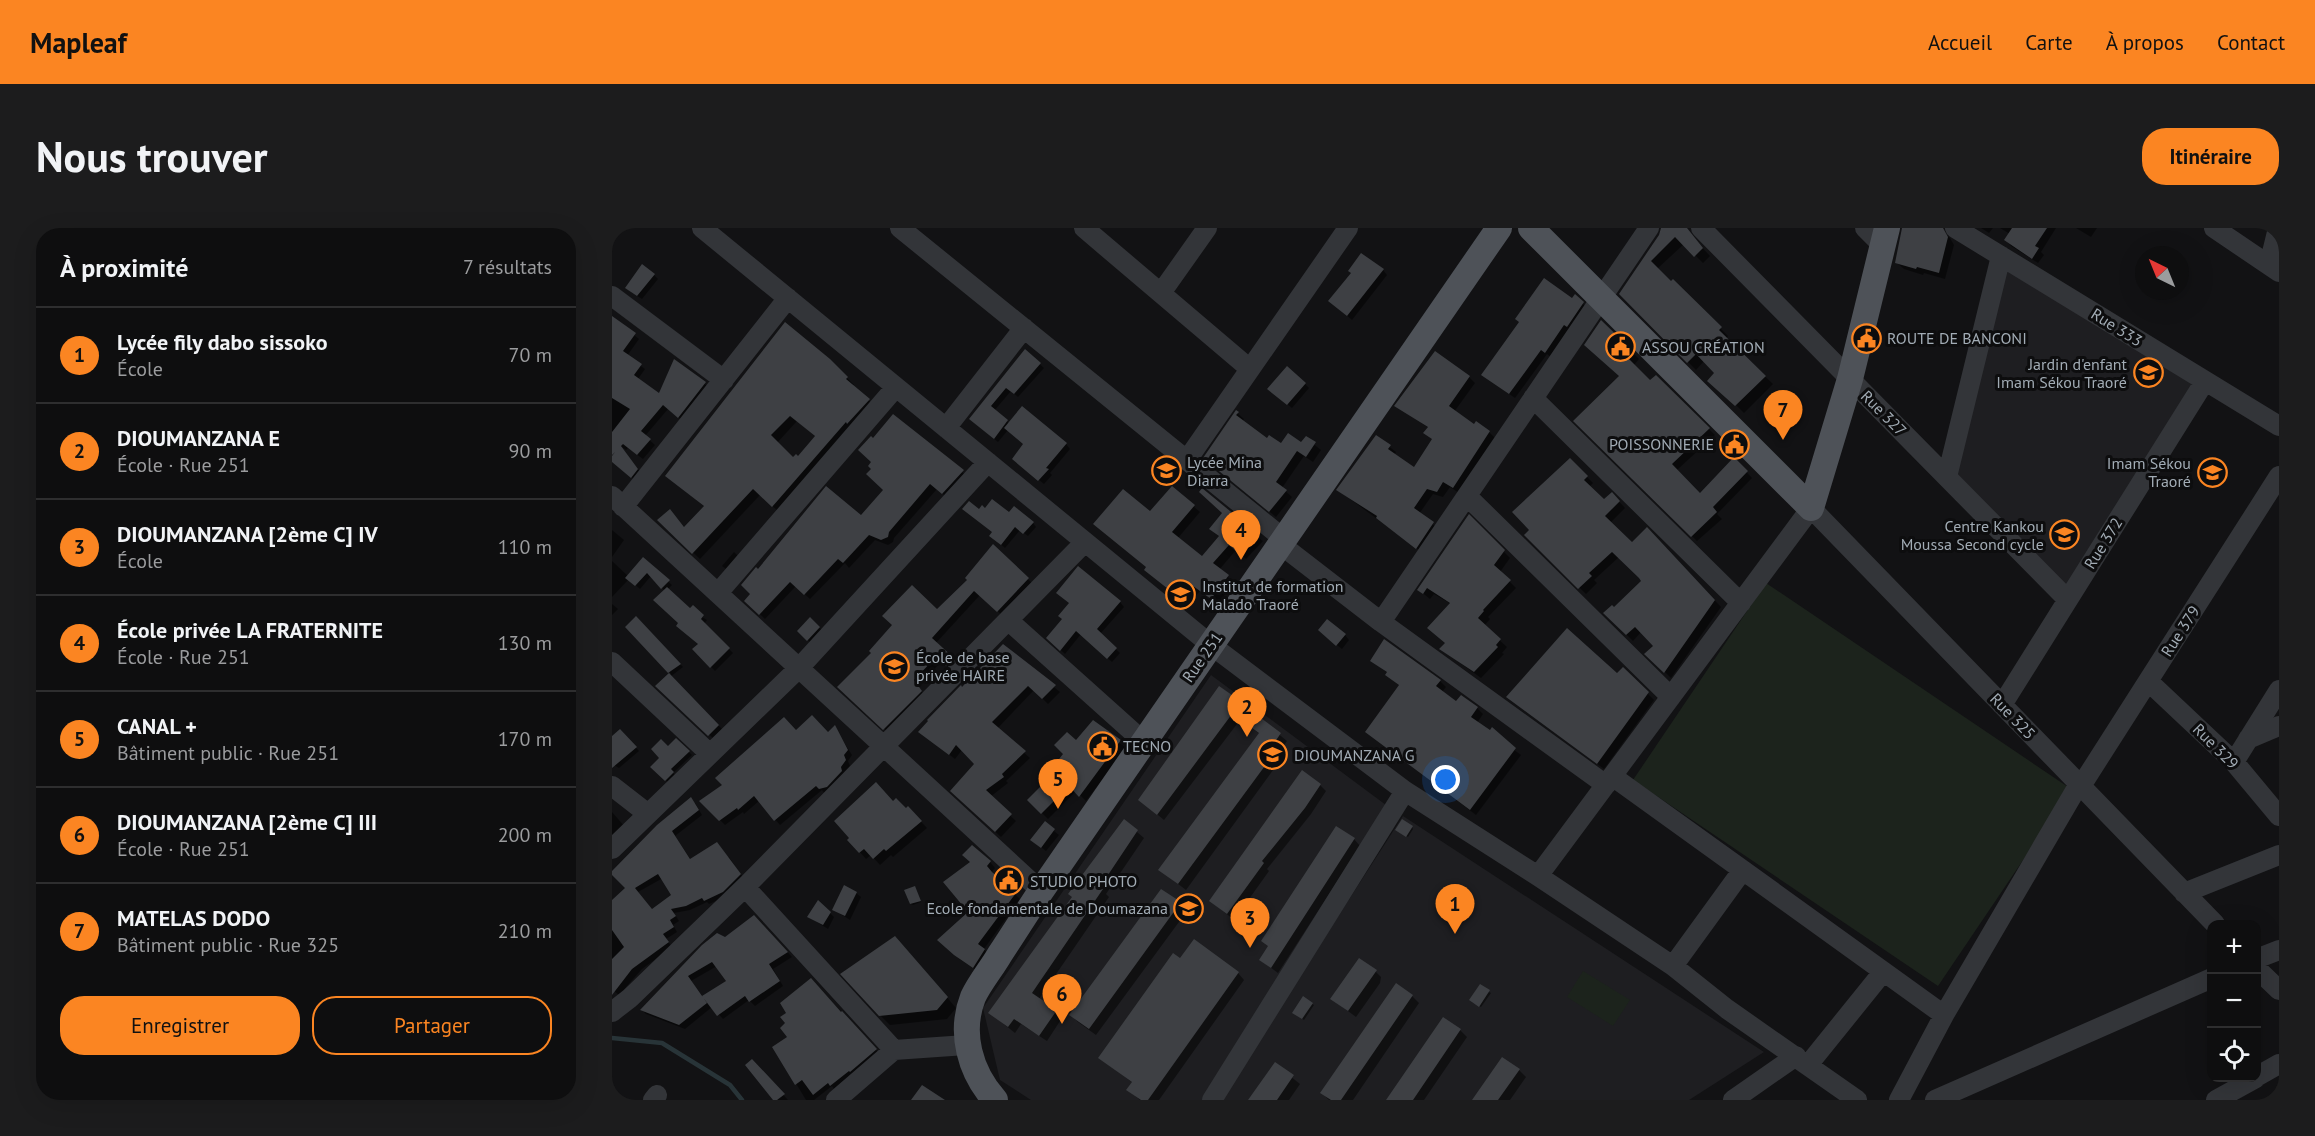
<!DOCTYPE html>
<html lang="fr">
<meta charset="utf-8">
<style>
body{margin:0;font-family:"PT Sans",sans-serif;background:#1c1c1d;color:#f1f3f6}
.controls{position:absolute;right:18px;bottom:18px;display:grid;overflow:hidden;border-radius:12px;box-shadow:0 6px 24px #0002}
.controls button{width:54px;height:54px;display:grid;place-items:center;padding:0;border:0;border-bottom:2px solid #2e2e2f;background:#0e0e0f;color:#f1f3f6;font:30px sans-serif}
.compass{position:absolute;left:1523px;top:18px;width:54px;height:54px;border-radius:50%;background:#0e0e0f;box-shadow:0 6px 24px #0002;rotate:317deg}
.you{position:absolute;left:834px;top:552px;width:21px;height:21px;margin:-15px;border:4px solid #fff;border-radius:50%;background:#1a73e8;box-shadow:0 0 0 9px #1a73e833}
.badge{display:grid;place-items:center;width:39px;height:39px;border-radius:50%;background:#fb8522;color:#111;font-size:20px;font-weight:700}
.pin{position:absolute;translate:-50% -50px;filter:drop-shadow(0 2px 3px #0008)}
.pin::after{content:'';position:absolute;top:32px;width:21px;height:18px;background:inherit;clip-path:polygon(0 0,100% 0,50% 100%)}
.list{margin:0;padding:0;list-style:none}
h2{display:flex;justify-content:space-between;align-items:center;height:78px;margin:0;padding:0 24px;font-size:26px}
h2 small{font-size:20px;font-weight:400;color:#9b9c9e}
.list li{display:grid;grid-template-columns:39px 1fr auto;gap:18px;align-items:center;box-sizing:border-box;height:96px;padding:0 24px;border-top:2px solid #2e2e2f}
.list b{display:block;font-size:22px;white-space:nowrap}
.list p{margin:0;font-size:20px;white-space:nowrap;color:#9b9c9e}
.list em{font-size:20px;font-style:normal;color:#9b9c9e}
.actions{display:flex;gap:12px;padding:18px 24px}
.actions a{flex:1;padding:14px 0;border:2px solid #fb8522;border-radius:24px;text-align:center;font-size:21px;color:#fb8522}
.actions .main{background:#fb8522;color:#111}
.icon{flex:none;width:33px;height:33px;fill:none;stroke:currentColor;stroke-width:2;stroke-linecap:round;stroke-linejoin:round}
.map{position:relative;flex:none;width:1667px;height:872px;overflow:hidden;border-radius:24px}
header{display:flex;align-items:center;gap:36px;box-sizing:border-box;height:84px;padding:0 30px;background:#fb8522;color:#111}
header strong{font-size:28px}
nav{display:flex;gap:33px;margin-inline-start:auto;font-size:21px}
.intro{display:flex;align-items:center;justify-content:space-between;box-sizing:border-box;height:144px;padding:0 36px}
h1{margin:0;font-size:42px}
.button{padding:15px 27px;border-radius:24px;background:#fb8522;color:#111;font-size:21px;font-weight:700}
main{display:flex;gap:36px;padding:0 36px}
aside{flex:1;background:#0e0e0f;border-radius:24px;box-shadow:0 6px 24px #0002}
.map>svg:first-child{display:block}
</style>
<header>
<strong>Mapleaf</strong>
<nav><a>Accueil</a><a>Carte</a><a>À propos</a><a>Contact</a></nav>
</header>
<div class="intro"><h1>Nous trouver</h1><a class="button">Itinéraire</a></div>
<main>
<aside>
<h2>À proximité<small>7 résultats</small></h2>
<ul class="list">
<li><span class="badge">1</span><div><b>Lycée fily dabo sissoko</b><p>École</p></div><em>70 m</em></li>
<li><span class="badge">2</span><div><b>DIOUMANZANA E</b><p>École · Rue 251</p></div><em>90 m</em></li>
<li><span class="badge">3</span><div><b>DIOUMANZANA [2ème C] IV</b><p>École</p></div><em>110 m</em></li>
<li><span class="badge">4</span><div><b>École privée LA FRATERNITE</b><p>École · Rue 251</p></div><em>130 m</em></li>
<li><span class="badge">5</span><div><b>CANAL +</b><p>Bâtiment public · Rue 251</p></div><em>170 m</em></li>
<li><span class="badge">6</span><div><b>DIOUMANZANA [2ème C] III</b><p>École · Rue 251</p></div><em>200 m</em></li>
<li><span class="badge">7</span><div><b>MATELAS DODO</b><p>Bâtiment public · Rue 325</p></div><em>210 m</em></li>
</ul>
<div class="actions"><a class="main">Enregistrer</a><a>Partager</a></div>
</aside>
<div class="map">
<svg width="1667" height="872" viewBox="0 0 1667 872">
<rect width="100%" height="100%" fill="#121214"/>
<path fill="#1e1e21" d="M1395 32 1593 153 1455 371 1340 254Z
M599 447 778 580 591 872H419L388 852 371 780Z
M791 588 1152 824 1077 872H607Z"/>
<path fill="#1c231c" d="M1154 355 1459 561 1326 758 1021 552Z
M971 743 1018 772 1001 798 955 769Z"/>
<path fill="#0007" fill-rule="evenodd" d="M1049 0H1072L1098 28 1091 35 1072 16 1045 41 1059 55 1061 53 1116 108 1114 111 1161 156 1132 185 1114 167 1104 145 1092 133 1084 142 1009 66 1048 7Z
M1292 0H1327L1338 10 1342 17 1333 51 1312 45 1311 47 1292 41 1284 34Z
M1369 0H1381L1377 5Z
M1388 0H1444L1429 24 1432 27 1426 35 1399 18 1394 12 1398 6Z
M1464 0H1485L1479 9Z
M771 42 775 47 740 92 723 77Z
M42 47 46 51 30 71 19 64Z
M963 68 976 81 939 129 935 126 903 170 877 152 908 94 961 72Z
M0 89 27 111 15 128 33 141 26 151 47 167 62 134 98 160 71 193 56 181 33 208 43 217 31 231 16 220 14 222 10 219 7 221 0 216Z
M990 94 1027 131 1022 137 1038 154 1044 149 1103 207 1065 242 1088 267 1122 231 1140 250 1105 286 1110 291 1085 313 963 193 1009 148Z
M413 123 432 140 406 169 399 163 382 183 398 196 454 216 458 221 438 245 440 247 432 256 406 235 413 216 396 202 386 214 363 195Z
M217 132 242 157 240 158 263 178 167 284 148 267 88 331 47 292 58 283 73 300 93 279 55 248ZM185 193 204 209 186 230 182 231 165 215Z
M857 149 863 155 842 184 862 198 877 204 883 210 847 265 838 259 831 269 821 266 807 286 827 301 811 325 726 262 765 209 784 224 782 227 802 241 821 212 817 200 784 178Z
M693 156 697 160 680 180 662 165Z
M624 184 632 191 630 194 656 212 669 217 690 216 694 210 709 222 701 234 692 228 670 260 680 269 664 289 599 236Z
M282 188 356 249 337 271 325 261 282 310 281 314 276 317 263 312 237 340 233 335 198 371 184 358 153 391 134 373 140 366 147 343 250 289 273 262 261 241V213Z
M18 231 30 246 24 253 11 242Z
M958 232 981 255 977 259 992 273 1000 266 1013 280 998 295 1020 316 1035 301 1109 379 1059 450 1035 426 1043 418 1029 404 1021 413 993 385 1002 381 1031 353 1007 329 982 352 985 355 974 366 914 307 919 302Z
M560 260 588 284 566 310 590 330 608 309 599 301 612 285 651 313 634 331 624 322 607 342 622 354 606 376 588 363 576 377 540 348 539 285Z
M367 283 397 286 421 295 424 299 416 308 408 302 393 320 383 311 382 304Z
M857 289 898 330 888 344 904 360 876 389 878 391 872 398 895 419 890 425 892 426 869 450 829 421 834 415 839 376 822 366 818 371 807 362Z
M0 302 12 312 0 329Z
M381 318 421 356 391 388 368 367 324 415 345 436 339 442 330 433 306 458 313 468 277 505 227 459 325 383 357 352Z
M122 324 126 328 114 341 110 338Z
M32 332 60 357 55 362 79 382 95 392 92 396 121 425 103 443 82 421 87 417 68 395 53 363 39 348 28 361 17 351 0 369V333L16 348Z
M508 374 512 379 488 406 508 425 500 434 469 406 453 426 436 410 452 392Z
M0 376 6 381 0 387Z
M24 390 71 439 58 449 111 502 102 511 45 458 59 446 15 399Z
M198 391 212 404 200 416 187 403Z
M712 407H733L737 412 730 421Z
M391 418 448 464 436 476 422 462 385 501 418 530 394 553 396 555 378 569 404 593 389 609 340 563 364 536 350 522 343 531 308 504Z
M760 433 828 453 834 459 830 464 845 475 849 469 865 480 871 486 865 495 909 527 864 587 755 504 788 458 775 447 776 445Z
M1011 441 1042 472 992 541 896 469 1005 448Z
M629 475 675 513 660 534 664 538 574 662 548 642 648 506 628 492 552 592 528 572Z
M482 494 514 520 474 573 464 563 436 591 417 572 446 544 464 514Z
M223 500 240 527 236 533 238 538 213 566 210 562 168 597 147 573 132 586 131 584 113 597 90 574 184 504 216 506Z
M8 503 27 523 7 540 0 536V510Z
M64 512 80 527 61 545 64 548 57 555 40 539Z
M708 557 714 563 699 586 655 641 657 643 622 692 599 673Z
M83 575 90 587 63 608 79 632 117 629 132 651 115 668 97 676 95 674 78 682 62 685 67 693 61 697 65 704 54 711 60 719 30 741 7 767 2 763 0 767V674L15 660 0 645ZM51 650 61 668 41 683 26 664Z
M296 580 315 600 281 629 279 627 268 637 259 627 254 631 237 612Z
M0 584 13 599 0 613Z
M512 593 532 610 494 666 497 669 427 771 450 790 435 813 409 796 403 805 378 785 462 670Z
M433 596 447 607 434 623 425 616Z
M800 599 801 601 796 609 787 603Z
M742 611 748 618 666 745 649 732Z
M360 634H378L383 640 380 644 408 671 372 721 378 728 367 744 349 732 327 712 358 685Z
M303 659 309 674 301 677 299 676Z
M244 665 249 669 238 692 221 681Z
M207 674 222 689 216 701 197 689Z
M568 676 575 683 484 807 466 794 459 787Z
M142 688 180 729 161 741 171 758 143 778 137 772 111 791 100 779 73 801 34 786 30 782ZM105 738 116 753 91 769 79 753Z
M293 720 344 780 335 791 278 797 268 787Z
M568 732 626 745 632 752 547 872H528L516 862 521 855 488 830Z
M762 742 769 749 768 755 744 789 720 771Z
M877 764 879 765 869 779 860 774Z
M800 768 807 775 741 872H717L710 865Z
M700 776 702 777 692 792 684 786Z
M176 785 229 786 234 789 266 824 222 861 220 858 202 872H194L162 819 177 809Z
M848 802 855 809 812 872H773H776Z
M140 833 176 872H162Z
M663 836 688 856 677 872H638Z
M907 842 914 849 898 872H862Z"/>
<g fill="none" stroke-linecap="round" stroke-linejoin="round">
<path stroke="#283438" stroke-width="4.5" d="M0 810 50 815 118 857 130 872"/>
</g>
<path fill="#3e4044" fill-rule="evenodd" d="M1049 0H1075L1091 20 1082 29 1063 9 1039 33 1059 53 1061 51 1110 99 1107 102 1154 148 1123 178 1095 153 1102 145 1084 126 1075 135 1007 66 1047 7Z
M1290 0H1331L1336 9 1327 45 1305 39 1304 41 1283 35Z
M1400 0H1435L1423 18 1427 20 1420 31 1392 12Z
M749 25 772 41 735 88 716 73 739 45 736 43Z
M30 36 43 46 25 68 13 60Z
M932 50 960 70 963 66 972 74 955 99 952 97 933 125 929 122 897 166 869 147 907 94 903 91Z
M0 88 24 105 11 123 30 136 22 147 47 165 62 131 94 154 66 190 51 177 29 203 39 211 25 227 11 216 9 218 26 241 19 250 0 234V228L3 224 0 227V204L18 181 0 170Z
M989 92 1022 124 1017 131 1038 152 1044 147 1098 200 1060 236 1088 265 1122 229 1136 243 1101 279 1105 284 1079 309 961 193 1007 148 972 117Z
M173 94 218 131 236 149 234 151 258 171 235 196 234 194 160 279 141 261 80 326 45 292 58 281 72 299 92 278 53 248ZM178 188 203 208 186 228 184 226 181 229 159 207Z
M413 121 429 135 402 166 394 160 379 178 396 192 382 211 357 191Z
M823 123 858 148 837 178 862 196 864 193 878 203 841 260 831 254 825 264 815 261 802 280 822 294 804 321 764 290 765 288 724 262 764 207 779 217 776 221 802 239 820 211 811 205 816 199 782 178Z
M675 138 694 155 675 177 655 161Z
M410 178 455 215 434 240 437 241 426 253 400 231 411 216 392 200Z
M624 182 627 184 624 187 655 210 657 207 669 215 676 205 689 214 694 208 704 214 694 229 685 223 664 254 675 262 657 284 591 230Z
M281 186 352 242 330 266 318 256 277 304 276 309 269 312 257 307 231 335 226 331 192 367 178 354 147 387 132 373 138 366 129 357 144 339 146 341 214 258 249 287 271 262 254 246 259 241 256 238 259 234 246 222 259 208 261 210Z
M958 230 976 248 972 252 992 271 1000 264 1008 273 993 288 1020 314 1035 299 1103 372 1052 445 1032 426 1041 418 1023 399 1014 407 991 385 1000 377 1002 379 1029 353 1027 350 1000 324 977 345 980 348 966 361 912 307 917 302 900 284Z
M560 258 583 277 560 304 590 328 607 308 597 301 610 285 587 264 590 260 646 306 628 327 617 317 601 335 617 347 599 371 581 358 570 372 532 342 534 339 481 296 511 261 538 283Z
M380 271 397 284 402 278 422 294 411 306 403 299 389 317 377 308 380 304 350 281 357 273 367 281 370 277 373 280Z
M857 286 893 322 882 337 899 352 871 382 872 383 866 390 889 411 884 417 886 419 862 444 827 421 833 415 815 400 838 375 815 360 811 366 805 362Z
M381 316 417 350 385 384 362 363 320 410 342 430 334 438 324 429 302 452 310 463 271 502 225 459 259 425 257 423 280 397 270 388 300 357 325 381 355 352 353 350Z
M31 329 58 352 49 361 35 345 23 358 13 350Z
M466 338 509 373 485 401 505 420 495 431 464 403 448 423 434 410 450 391 446 388 457 375 444 365Z
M55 359 78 380 81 377 92 387 89 391 118 420 98 440 80 421 86 416 64 398 66 395 41 372Z
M24 388 69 436 56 445 13 399Z
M198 389 208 399 195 413 185 403Z
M715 391 734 406 724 418 706 402Z
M955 400 1005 445 1011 439 1037 464 985 536 894 469Z
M772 411 829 452 824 458 844 473 849 467 866 479 859 489 878 502 880 499 904 520 858 582 753 504 787 457 773 447 775 444 758 433Z
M391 416 444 457 430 471 416 458 380 494 414 523 390 546 392 549 374 562 400 586 383 604 338 563 362 536 344 517 337 527 306 504 316 493 315 492 349 457 350 459Z
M57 445 107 497 96 508 43 458Z
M607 458 630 474 629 475 669 505 654 527 658 531 566 656 546 642 647 505 620 486 545 587 526 572Z
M200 487 216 504 223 497 236 522 232 527 234 532 229 539 230 543 215 559 207 561 204 558 162 593 142 568 126 582 125 580 107 593 87 573 110 557 103 550 172 489 184 502Z
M481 492 509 512 467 569 457 558 429 586 415 572 443 544 440 540 451 526 442 517 455 504 464 512Z
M8 501 25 519 0 540V508Z
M64 510 78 523 59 541 62 544 53 553 38 539 47 530 39 521 49 511 56 518Z
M690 542 709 556 693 580 650 633 652 635 615 686 597 673Z
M264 554 281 573 284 570 294 580 296 578 310 593 274 623 272 621 261 631 252 621 247 625 235 612 237 610 222 593Z
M79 569 87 582 60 603 78 631 105 614 129 646 111 664 92 673 90 670 74 678 59 681 64 688 58 692 62 699 51 706 57 714 20 741 0 767V731L12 719 0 702V672L13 660 0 647V643L45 597ZM46 646 59 667 40 681 23 660Z
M512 591 526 602 488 659 491 661 420 765 445 782 427 808 402 791 396 799 376 785 460 669 456 666Z
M790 591 801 598 794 609 783 602Z
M433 593 443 601 429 620 418 612Z
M724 598 743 610 659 740 647 732 656 718 649 713Z
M360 617 379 633 375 638 380 644 404 665 366 716 373 721 361 740 342 727 325 712 356 684 331 654 358 634 350 627Z
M232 657 245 664 233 688 220 682Z
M303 658 309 673 298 676 292 662Z
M549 661 569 674 477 801 457 787Z
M206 672 219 684 211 697 195 689Z
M142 687 176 724 157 736 168 753 137 774 133 768 105 788 90 768 114 753 100 734 76 748 95 775 67 797 28 782 90 717 105 705 113 709Z
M283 708 336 769 325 782 267 788 228 746Z
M582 711 627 744 536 872H529L514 862 520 854 486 830 561 725 568 730Z
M747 730 765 742 736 783 718 771Z
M199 750 229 784 230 783 265 821 238 844 237 843 218 858 216 855 201 867 190 852 183 857 160 819 175 809 168 800 173 795 168 789 174 785 168 775Z
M784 755 801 767 729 872H719L708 865Z
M868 756 878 762 867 779 857 772Z
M691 768 701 775 690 791 680 785Z
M831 789 849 801 801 872H774Z
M890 829 908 841 886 872H860Z
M140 831 173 866 165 872H161L133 837Z
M663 834 682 847 665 872H636Z
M310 857 333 872H299Z"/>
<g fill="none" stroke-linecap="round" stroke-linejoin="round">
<path stroke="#333539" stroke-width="20" d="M90 0 599 417 793 563 926 648 1061 738 1115 781 1245 872
M288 0 672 311
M472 0 638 141
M1089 0 1455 371
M1253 0 1271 18
M1343 0 1667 198
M1602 0 1667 44
M1657 37 1666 0
M549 65 595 0
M0 68 112 152
M921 170 1129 375
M334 200 412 100
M575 232 736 0
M1335 249 1389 28
M0 268 429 663
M855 268 1059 469
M11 279 176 70
M668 316 769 394 994 557
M106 365 284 159
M397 393 532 514
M769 394 1037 0
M0 434 98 526
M1536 453 1622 534 1667 588
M1390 477 1593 153
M1636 511 1667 498
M1622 534 1667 462
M1000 548 1332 787
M0 558 36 586
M1469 558 1667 248
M0 621 187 440 376 234
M926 648 1199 280 1603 696
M133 659 282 822
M1572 665 1667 627
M1644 731 1667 722
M1061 738 1130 643
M1644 740 1667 762
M0 784 18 770 133 659 473 314
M1196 837 1271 744
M1644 849 1667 836
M41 872 45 867
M224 872 282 822 354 817
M600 872 793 563
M1121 872 1184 828
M1287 872 1332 787 1467 556
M1323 872 1600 750
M1604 872 1644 850"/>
<path stroke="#4e5258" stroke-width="26" d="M919 0 1199 280 1238 151 1275 0
M383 872C358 844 347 805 361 769 368 754 380 740 388 726 402 705 415 684 429 663L887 0"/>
</g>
<defs>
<symbol id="civic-ring" viewBox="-11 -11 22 22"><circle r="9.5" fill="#0d0d0e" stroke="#fb8522" stroke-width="1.5"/><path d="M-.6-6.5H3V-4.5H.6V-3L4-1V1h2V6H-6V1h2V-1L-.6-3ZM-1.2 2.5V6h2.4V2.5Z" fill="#fb8522"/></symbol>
<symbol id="school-ring" viewBox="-11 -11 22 22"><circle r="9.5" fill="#0d0d0e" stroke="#fb8522" stroke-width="1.5"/><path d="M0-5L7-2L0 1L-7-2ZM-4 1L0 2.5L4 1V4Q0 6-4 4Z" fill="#fb8522"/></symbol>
</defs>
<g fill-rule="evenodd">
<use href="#civic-ring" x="1238" y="94" width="33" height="33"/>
<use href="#civic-ring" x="992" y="102" width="33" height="33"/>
<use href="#school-ring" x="1520" y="128" width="33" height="33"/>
<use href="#civic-ring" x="1106" y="200" width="33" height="33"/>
<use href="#school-ring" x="538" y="226" width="33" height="33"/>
<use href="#school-ring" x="1584" y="228" width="33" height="33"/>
<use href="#school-ring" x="1436" y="290" width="33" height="33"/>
<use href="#school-ring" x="552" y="350" width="33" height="33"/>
<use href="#school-ring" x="266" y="422" width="33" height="33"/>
<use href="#civic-ring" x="474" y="502" width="33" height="33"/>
<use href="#school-ring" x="644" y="510" width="33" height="33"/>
<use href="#civic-ring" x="380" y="636" width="33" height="33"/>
<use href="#school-ring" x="560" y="664" width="33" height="33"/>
</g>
<g text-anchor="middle" stroke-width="6" stroke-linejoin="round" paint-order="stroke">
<g font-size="16" fill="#a2acb5" stroke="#0d0d0e">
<text transform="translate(1505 99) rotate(32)" y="6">Rue 333</text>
<text transform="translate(1272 185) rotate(45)" y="6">Rue 327</text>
<text transform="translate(1491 315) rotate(-58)" y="6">Rue 372</text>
<text transform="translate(1568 403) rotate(-57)" y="6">Rue 379</text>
<text transform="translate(590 429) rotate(-55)" y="6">Rue 251</text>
<text transform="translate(1401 488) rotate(46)" y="6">Rue 325</text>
<text transform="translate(1604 518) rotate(45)" y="6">Rue 329</text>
</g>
<g font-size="16" fill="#a2acb5" stroke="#0d0d0e" text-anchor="start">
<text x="1275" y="116">ROUTE DE BANCONI</text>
<text x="1030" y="125">ASSOU CRÉATION</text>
<text x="1515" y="142" text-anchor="end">Jardin d'enfant<tspan x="1515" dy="18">Imam Sékou Traoré</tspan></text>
<text x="1102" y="222" text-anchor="end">POISSONNERIE</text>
<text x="575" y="240">Lycée Mina<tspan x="575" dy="18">Diarra</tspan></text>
<text x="1579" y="241" text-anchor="end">Imam Sékou<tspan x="1579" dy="18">Traoré</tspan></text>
<text x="1432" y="304" text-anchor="end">Centre Kankou<tspan x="1432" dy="18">Moussa Second cycle</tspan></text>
<text x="590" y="364">Institut de formation<tspan x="590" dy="18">Malado Traoré</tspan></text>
<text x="304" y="435">École de base<tspan x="304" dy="18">privée HAIRE</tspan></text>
<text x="511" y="524">TECNO</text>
<text x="682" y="533">DIOUMANZANA G</text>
<text x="418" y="659">STUDIO PHOTO</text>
<text x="556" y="686" text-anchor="end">Ecole fondamentale de Doumazana</text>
</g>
</g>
</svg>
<div class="controls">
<button>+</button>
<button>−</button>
<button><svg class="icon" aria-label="locate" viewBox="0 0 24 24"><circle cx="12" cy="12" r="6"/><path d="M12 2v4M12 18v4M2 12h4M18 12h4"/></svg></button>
</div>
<svg class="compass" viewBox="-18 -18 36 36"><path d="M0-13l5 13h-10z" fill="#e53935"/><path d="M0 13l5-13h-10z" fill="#9b9c9e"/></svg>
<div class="you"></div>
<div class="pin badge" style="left:843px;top:706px">1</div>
<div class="pin badge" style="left:635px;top:509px">2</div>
<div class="pin badge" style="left:638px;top:720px">3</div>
<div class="pin badge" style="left:629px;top:332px">4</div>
<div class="pin badge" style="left:446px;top:581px">5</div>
<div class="pin badge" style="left:450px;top:796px">6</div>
<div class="pin badge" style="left:1171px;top:212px">7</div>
</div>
</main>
